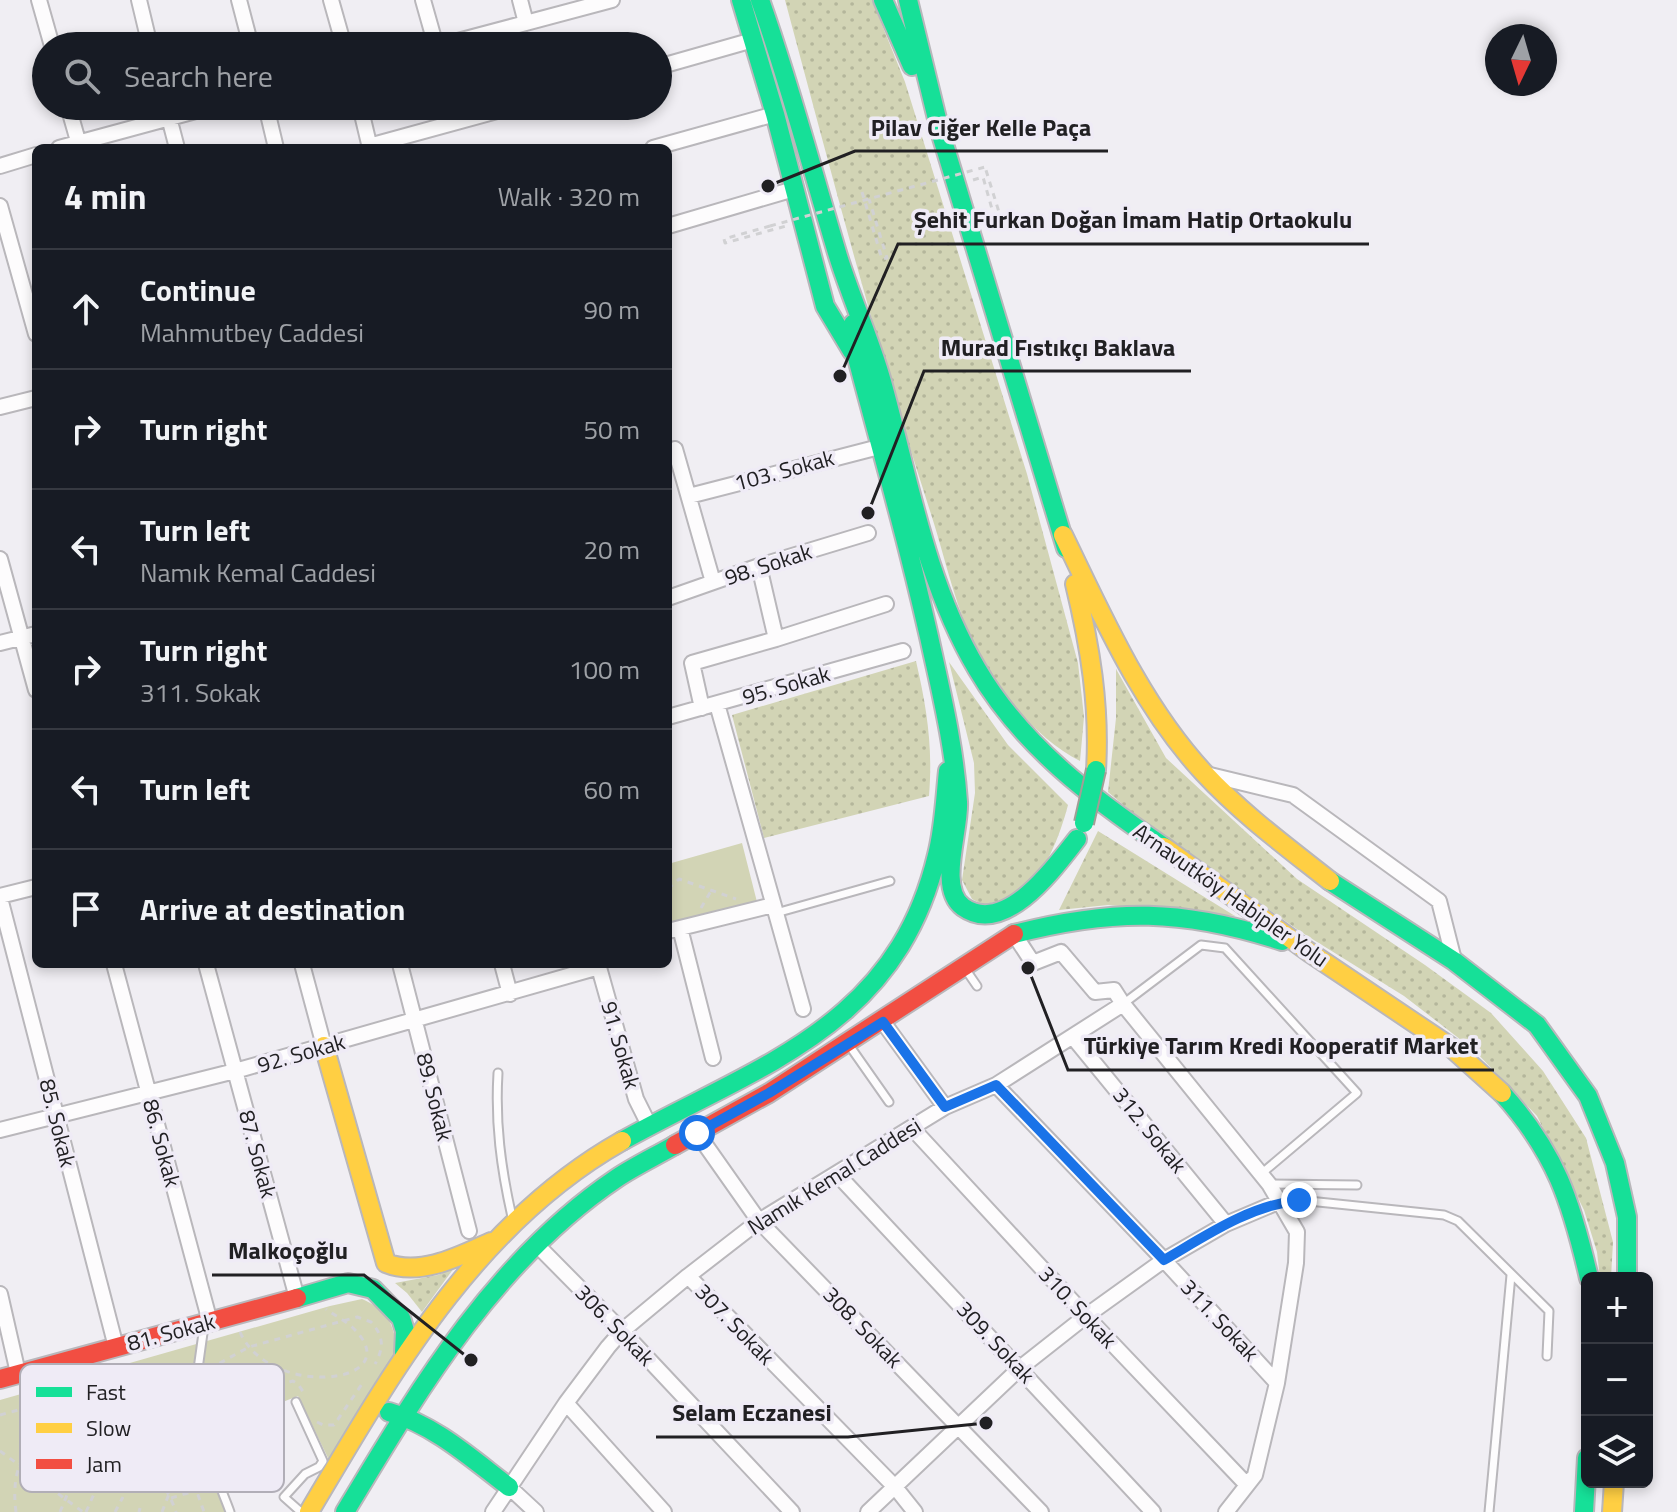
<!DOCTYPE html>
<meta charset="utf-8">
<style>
body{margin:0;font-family:"Titillium Web",sans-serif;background:#242831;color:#f1f3f6}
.controls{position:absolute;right:24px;bottom:24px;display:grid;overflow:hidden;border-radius:12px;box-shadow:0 4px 12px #0003}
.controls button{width:72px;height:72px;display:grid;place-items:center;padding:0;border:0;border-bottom:2px solid #363941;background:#171b24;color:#f1f3f6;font:40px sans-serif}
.compass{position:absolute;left:1485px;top:24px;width:72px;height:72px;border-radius:50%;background:#171b24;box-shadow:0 4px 12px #0003;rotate:185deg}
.stop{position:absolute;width:24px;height:24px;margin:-18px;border:6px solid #1a73e8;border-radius:50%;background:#fff}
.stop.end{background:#1a73e8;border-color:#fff;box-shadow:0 2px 8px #0008}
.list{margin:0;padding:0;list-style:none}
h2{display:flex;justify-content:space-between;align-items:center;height:104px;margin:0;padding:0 32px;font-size:34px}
h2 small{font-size:26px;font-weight:400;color:#9ea1a6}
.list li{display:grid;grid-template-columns:52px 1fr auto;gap:24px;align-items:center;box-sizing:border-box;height:120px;padding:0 32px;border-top:2px solid #363941}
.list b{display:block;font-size:30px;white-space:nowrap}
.list p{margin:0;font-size:26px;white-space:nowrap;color:#9ea1a6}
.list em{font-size:26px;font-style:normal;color:#9ea1a6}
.icon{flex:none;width:44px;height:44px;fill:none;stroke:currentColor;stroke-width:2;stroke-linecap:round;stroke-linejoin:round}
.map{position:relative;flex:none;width:1677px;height:1512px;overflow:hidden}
.search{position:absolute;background:#171b24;box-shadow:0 4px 12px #0003;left:32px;top:32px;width:640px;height:88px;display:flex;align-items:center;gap:20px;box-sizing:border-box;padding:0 28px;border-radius:44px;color:#9ea1a6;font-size:30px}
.panel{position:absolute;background:#171b24;box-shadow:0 4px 12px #0003;left:32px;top:144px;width:640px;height:824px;border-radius:12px}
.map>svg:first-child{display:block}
</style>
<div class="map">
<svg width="1677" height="1512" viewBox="0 0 1677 1512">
<defs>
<pattern id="grass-dots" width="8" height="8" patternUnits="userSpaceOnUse" patternTransform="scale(2)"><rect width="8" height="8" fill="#d2d4b5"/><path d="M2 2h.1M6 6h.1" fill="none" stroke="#b4b69b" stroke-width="1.8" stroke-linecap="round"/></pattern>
</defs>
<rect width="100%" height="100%" fill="#f0eef3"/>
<path fill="url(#grass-dots)" d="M785 0H872L905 82 1027 474 1078 663 1084 717 1080 761C1044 743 1011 706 990 673 959 626 948 567 931 514 876 345 831 172 785 0Z
M916 661C927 709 933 747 929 796L764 838 732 715Z
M949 662 1008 745 1068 805C1060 835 1044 881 1014 896 1005 901 992 902 983 905L972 899 962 880 975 793 974 763Z
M1116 669 1166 758 1297 879 1425 965 1491 1013 1543 1071 1586 1138 1613 1242 1611 1278H1600L1597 1252 1584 1210 1537 1116 1474 1050 1404 996 1301 932 1141 820 1108 792 1116 718Z
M1098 831 1235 916 1108 905 1059 910Z
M454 1268 422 1312 407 1293 395 1283 438 1275Z"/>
<path fill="#d2d4b5" d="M742 843 757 902 668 926V864Z
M362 1299C386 1309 398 1327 395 1354L329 1460 298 1396 257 1412 251 1403 234 1410 238 1418 215 1426 200 1454 226 1512H0V1400L330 1306Z"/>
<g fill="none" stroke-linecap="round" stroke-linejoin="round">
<defs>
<path id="lane" d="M776 913 890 881
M966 970 977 986
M1123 1004 1201 945 1225 948 1357 1093 1261 1174
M849 1045 889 1102
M498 1073C495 1123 501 1168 512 1217
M1271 1184 1357 1185
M1281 1202 1299 1200 1444 1215 1458 1221 1549 1311 1547 1356
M204 1326 198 1369 219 1425C201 1452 221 1486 230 1512
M296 1402 323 1461 319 1467 305 1474 284 1497 301 1512
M1489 1512 1511 1275"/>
<path id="street" d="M39 0 52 46
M139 0 150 46
M239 0 251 46
M331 0 344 46
M423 0 436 46
M520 0 526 23
M439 46 612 0
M658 67 753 40
M68 106 80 148
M166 106 177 148
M266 106 276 148
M360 106 370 148
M369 146 515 106
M59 148 214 106
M653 148 775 114
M0 166 36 155
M0 206 36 334
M668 226 794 189
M0 407 36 398
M675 449 713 582
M689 496 879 447
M0 559 36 690
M759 566 776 639 886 604
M668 598 759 566 868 533
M0 643 36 634
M717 704 803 1009
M702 708 692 663 776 639
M668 717 903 651
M1210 775 1293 795 1439 901 1454 960
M0 896 36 887
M0 898 116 1347
M680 928 713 1058
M668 931 773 905
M1014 934 1033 963 1061 952 1095 992 1114 990 1123 1004
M114 964 210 1322
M206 964 297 1298
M302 964 324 1046
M400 964 469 1231
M502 964 510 994
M598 964 636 1099 649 1125
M883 1022 945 1107
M1073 1037 1226 1224
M996 1085 1164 1260 1277 1383
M912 1128 1086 1316 1247 1485
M0 1130 235 1071 599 967
M697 1133 759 1221 1041 1512
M837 1174 1153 1512
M536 1244 622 1331 792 1512
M688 1276 895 1487 915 1512
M0 1294 18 1373
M566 1403 664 1512
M509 1487 536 1512
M493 1512 566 1403 608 1347 622 1331 688 1276 759 1221 945 1107 996 1085 1123 1004 1269 1184 1297 1232 1296 1263 1277 1383 1255 1475 1226 1512
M868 1512 1020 1368 1086 1316 1164 1260 1226 1224 1278 1202"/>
<path id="fast" d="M741 0 775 114 825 306 852 351
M760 0C790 84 812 170 838 256 851 298 870 339 882 382 909 479 925 581 977 669 1022 746 1092 798 1164 847
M883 0 912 66
M908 0 940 131 1066 548
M853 324 857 358C884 460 913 561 935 664 945 709 955 756 958 802 960 829 937 888 963 907 1005 937 1055 867 1077 839
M1330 881 1454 961 1537 1025 1588 1096 1615 1163 1627 1217V1278
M1014 934C1115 908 1183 909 1282 941
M1502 1093C1556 1153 1571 1201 1589 1278
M622 1141C758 1065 896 1028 937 855 944 828 945 799 948 771
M297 1298 348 1283 373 1289 401 1318 405 1331 404 1353
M389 1412C435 1425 472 1459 509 1487
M345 1512C419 1389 495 1260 617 1178 635 1166 656 1156 675 1145
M1584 1512 1587 1458"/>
<path id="slow" d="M1063 535C1103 617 1141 705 1204 773 1242 814 1287 847 1330 881
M1075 584C1090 646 1100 706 1096 770
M1164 847 1309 952 1452 1048 1502 1093
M324 1046 386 1263C420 1277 460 1256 491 1242
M309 1512C392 1372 475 1224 622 1141
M1612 1512 1614 1482"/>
<path id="jam" d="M675 1145 769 1093 1014 934
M0 1379 297 1298"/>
</defs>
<use href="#lane" stroke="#b9b7bb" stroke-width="11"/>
<use href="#street" stroke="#b9b7bb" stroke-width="18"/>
<use href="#fast" stroke="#b9b7bb" stroke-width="22"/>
<use href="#slow" stroke="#b9b7bb" stroke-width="22"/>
<use href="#jam" stroke="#b9b7bb" stroke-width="22"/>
<path stroke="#d1d1d3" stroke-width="3" stroke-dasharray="6 6" stroke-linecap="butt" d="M973 180 983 177 997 227 1003 225 985 167
M862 192 882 259 887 258 869 199
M770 226 724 239 725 243 786 226
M668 889 679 879 736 899
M701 908 711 891
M240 1332C270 1401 413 1384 352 1327 344 1320 334 1315 326 1309
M209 1369 249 1347 357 1317 371 1322C384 1336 384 1348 375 1364
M220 1401 293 1381 298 1384 306 1396
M0 1415 22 1409 57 1412 190 1375
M170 1415 204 1512
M317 1422 323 1425H334L362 1384
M0 1451 83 1512
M31 1474 47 1432
M47 1485 67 1433
M171 1498 209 1487
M16 1512C0 1392 145 1419 176 1512
M60 1512 121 1364
M86 1512 123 1428 201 1407
M115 1512 123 1497
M139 1512 140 1508
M162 1512 169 1494"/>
<use href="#lane" stroke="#fdfcfd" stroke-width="7"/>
<use href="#street" stroke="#fdfcfd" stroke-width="14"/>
<use href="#fast" stroke="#16e098" stroke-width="18"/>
<use href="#slow" stroke="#ffcf43" stroke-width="18"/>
<use href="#jam" stroke="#f24e42" stroke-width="18"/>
<defs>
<path id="fast-bridge" d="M1084 823 1096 770"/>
</defs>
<use href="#fast-bridge" stroke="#a29e96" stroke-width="22" stroke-linecap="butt"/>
<path stroke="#d1d1d3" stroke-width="3" stroke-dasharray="6 6" stroke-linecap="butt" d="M770 226 985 167"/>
<use href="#fast-bridge" stroke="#16e098" stroke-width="18"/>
</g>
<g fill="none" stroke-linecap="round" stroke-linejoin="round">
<path stroke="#1a73e8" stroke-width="10" d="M697 1133 769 1093 883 1022 945 1107 996 1085 1164 1260C1207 1235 1249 1206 1299 1200"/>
</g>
<g text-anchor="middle" stroke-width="7" stroke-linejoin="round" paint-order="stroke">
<g font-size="22" fill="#212023" stroke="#efebf6">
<text transform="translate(784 470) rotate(-15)" y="8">103. Sokak</text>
<text transform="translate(768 564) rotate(-18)" y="8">98. Sokak</text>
<text transform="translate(786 685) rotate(-16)" y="8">95. Sokak</text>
<text transform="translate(1231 895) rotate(35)" y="8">Arnavutköy Habipler Yolu</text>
<text transform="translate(621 1045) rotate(74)" y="8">91. Sokak</text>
<text transform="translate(301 1053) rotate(-16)" y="8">92. Sokak</text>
<text transform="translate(435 1097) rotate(76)" y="8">89. Sokak</text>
<text transform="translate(58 1123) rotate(76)" y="8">85. Sokak</text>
<text transform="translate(1150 1130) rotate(51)" y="8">312. Sokak</text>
<text transform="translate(162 1143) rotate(75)" y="8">86. Sokak</text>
<text transform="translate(258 1154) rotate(75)" y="8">87. Sokak</text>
<text transform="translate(834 1176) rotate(-32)" y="8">Namık Kemal Caddesi</text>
<text transform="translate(1078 1307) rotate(47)" y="8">310. Sokak</text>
<text transform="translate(1220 1320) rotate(47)" y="8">311. Sokak</text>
<text transform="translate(735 1324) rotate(46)" y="8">307. Sokak</text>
<text transform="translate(615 1325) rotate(46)" y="8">306. Sokak</text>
<text transform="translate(863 1327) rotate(46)" y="8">308. Sokak</text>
<text transform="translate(171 1332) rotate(-15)" y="8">81. Sokak</text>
<text transform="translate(996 1342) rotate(47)" y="8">309. Sokak</text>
</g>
</g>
<rect x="20" y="1364" width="264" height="128" rx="12" fill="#efebf6" stroke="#b1aeb7" stroke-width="2"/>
<rect x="36" y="1387" width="36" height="10" fill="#16e098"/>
<rect x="36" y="1423" width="36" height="10" fill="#ffcf43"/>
<rect x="36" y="1459" width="36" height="10" fill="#f24e42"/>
<g font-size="22" fill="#212023">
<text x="86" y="1400">Fast</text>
<text x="86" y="1436">Slow</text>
<text x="86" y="1472">Jam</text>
</g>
<path fill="none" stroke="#212023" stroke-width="3" d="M768 186L855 151H1108M840 376L898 244H1369M868 513L924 371H1191M1028 968L1068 1070H1494M471 1360L364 1275H212M986 1423L848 1437H656"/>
<g fill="#212023" stroke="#efebf6" stroke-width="3">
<circle cx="768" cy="186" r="8"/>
<circle cx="840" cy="376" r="8"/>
<circle cx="868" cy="513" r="8"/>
<circle cx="1028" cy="968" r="8"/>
<circle cx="471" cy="1360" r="8"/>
<circle cx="986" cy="1423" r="8"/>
</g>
<g font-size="24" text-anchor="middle" font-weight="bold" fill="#212023" stroke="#efebf6" stroke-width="7" stroke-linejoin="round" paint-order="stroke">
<text x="981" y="136">Pilav Ciğer Kelle Paça</text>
<text x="1133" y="228">Şehit Furkan Doğan İmam Hatip Ortaokulu</text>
<text x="1058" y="356">Murad Fıstıkçı Baklava</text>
<text x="1281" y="1054">Türkiye Tarım Kredi Kooperatif Market</text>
<text x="288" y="1259">Malkoçoğlu</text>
<text x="752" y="1421">Selam Eczanesi</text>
</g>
</svg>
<div class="controls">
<button>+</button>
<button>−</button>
<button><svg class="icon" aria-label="layers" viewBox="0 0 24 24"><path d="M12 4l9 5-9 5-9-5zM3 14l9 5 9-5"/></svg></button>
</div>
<svg class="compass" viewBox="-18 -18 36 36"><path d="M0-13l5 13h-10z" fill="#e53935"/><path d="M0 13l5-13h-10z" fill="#9ea1a6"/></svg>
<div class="stop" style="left:697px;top:1133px"></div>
<div class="stop end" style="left:1299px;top:1200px"></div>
<div class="search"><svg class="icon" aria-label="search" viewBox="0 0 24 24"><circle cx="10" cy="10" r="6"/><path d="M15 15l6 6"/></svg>Search here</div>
<section class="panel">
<h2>4 min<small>Walk · 320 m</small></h2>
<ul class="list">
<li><svg class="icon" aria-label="ahead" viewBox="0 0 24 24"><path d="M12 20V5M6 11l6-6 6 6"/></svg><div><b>Continue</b><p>Mahmutbey Caddesi</p></div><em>90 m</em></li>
<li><svg class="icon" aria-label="right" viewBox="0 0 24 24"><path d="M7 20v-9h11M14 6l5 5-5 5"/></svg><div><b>Turn right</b></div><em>50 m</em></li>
<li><svg class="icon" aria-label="left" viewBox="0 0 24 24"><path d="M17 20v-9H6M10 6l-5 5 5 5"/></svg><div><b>Turn left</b><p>Namık Kemal Caddesi</p></div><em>20 m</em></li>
<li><svg class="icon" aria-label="right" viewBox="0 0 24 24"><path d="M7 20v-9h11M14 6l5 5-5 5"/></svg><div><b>Turn right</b><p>311. Sokak</p></div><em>100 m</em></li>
<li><svg class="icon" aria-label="left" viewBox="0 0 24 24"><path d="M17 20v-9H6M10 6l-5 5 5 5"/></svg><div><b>Turn left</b></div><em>60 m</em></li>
<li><svg class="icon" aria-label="arrive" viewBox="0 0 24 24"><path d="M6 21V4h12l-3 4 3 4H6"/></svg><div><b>Arrive at destination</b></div></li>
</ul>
</section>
</div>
